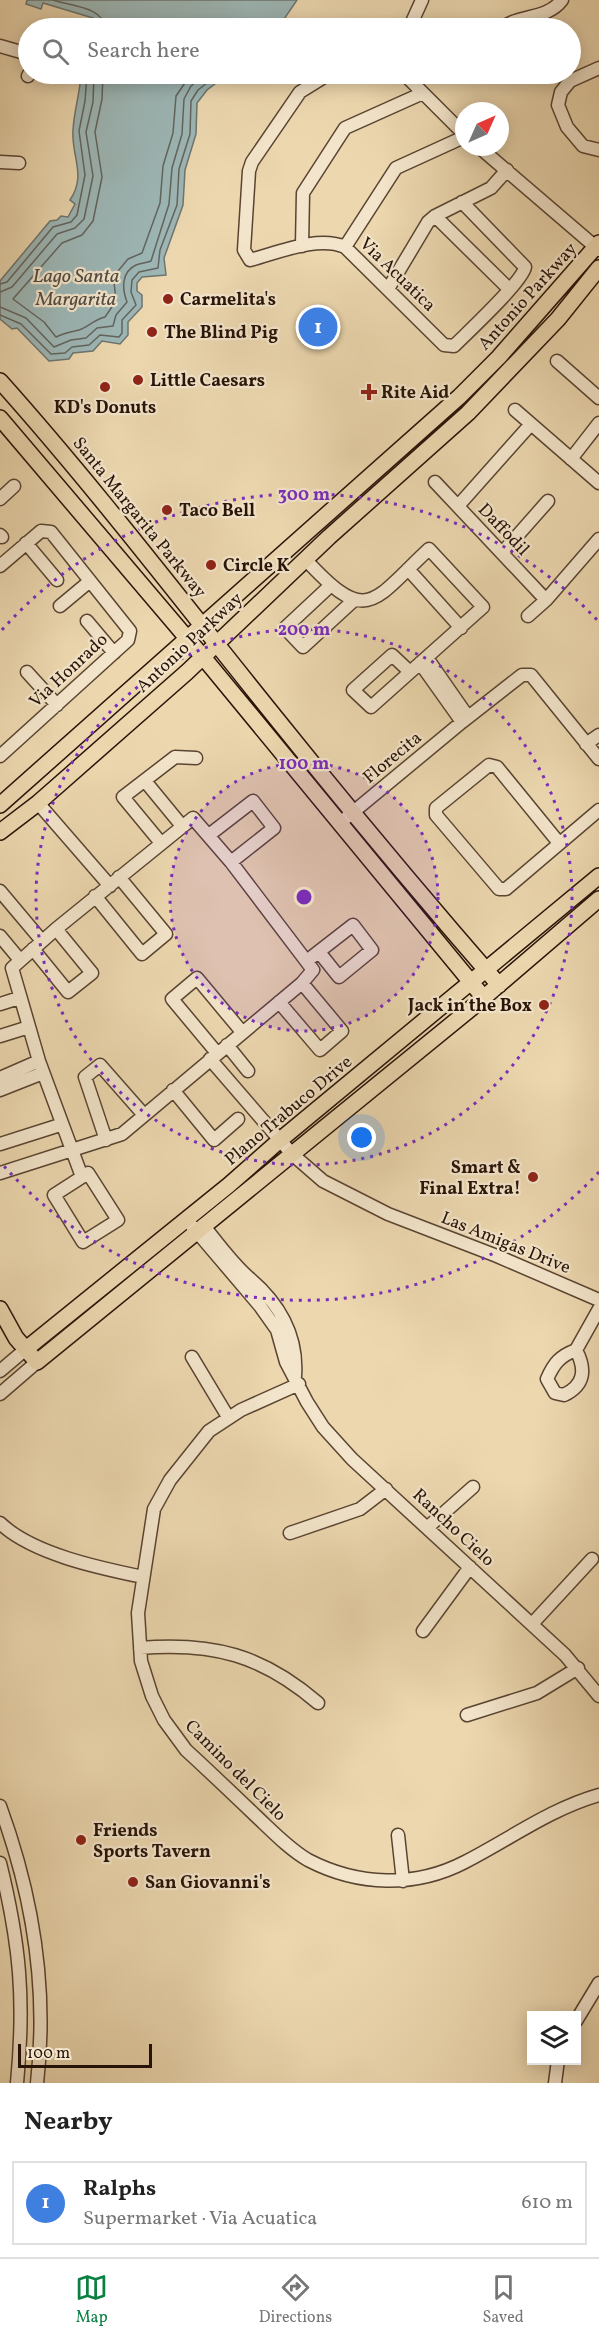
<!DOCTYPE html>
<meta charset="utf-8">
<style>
body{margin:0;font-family:Vollkorn,serif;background:#f6f6f6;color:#222}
.controls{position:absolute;right:18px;bottom:18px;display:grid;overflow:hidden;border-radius:0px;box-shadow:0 3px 15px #0003}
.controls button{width:54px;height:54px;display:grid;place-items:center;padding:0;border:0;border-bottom:2px solid #e0e0e0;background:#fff;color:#222;font:30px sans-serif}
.compass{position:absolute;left:455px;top:102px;width:54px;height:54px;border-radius:50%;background:#fff;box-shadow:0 3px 15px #0003;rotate:45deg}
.scale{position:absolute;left:18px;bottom:15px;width:134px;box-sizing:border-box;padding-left:6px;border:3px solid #281308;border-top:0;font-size:16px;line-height:21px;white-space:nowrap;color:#281308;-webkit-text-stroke:4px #f3e5cb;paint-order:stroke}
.you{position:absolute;left:362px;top:1138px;width:21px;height:21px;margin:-15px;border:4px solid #fff;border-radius:50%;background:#1a73e8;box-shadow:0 0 0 9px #1a73e833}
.badge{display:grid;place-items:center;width:39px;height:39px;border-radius:50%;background:#0b8043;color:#fff;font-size:20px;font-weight:700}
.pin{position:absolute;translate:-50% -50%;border:3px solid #fff;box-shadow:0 2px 6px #0006}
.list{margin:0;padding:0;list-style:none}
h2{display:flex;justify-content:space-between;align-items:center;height:78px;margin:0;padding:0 24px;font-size:26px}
h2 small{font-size:20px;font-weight:400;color:#767676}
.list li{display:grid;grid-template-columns:39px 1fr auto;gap:18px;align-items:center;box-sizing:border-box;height:84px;margin:0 12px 12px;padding:0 12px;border:2px solid #e0e0e0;border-radius:0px}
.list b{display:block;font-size:22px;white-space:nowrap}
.list p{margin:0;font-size:20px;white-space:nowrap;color:#767676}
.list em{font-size:20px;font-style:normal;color:#767676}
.icon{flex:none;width:33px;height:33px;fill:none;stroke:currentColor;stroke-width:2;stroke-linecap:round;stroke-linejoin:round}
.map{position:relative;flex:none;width:599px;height:2083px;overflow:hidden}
.search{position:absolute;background:#fff;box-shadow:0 3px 15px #0003;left:18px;right:18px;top:18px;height:66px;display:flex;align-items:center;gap:15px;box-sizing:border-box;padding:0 21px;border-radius:33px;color:#767676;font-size:22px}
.sheet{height:174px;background:#fff}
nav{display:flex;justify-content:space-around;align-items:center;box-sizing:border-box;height:84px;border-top:2px solid #e0e0e0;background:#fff;font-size:16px;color:#767676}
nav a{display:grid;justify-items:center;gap:3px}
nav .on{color:#0b8043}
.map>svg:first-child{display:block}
</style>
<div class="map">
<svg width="599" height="2083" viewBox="0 0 599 2083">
<rect width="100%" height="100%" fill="#ecd7af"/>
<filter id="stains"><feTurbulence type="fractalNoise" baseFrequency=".00333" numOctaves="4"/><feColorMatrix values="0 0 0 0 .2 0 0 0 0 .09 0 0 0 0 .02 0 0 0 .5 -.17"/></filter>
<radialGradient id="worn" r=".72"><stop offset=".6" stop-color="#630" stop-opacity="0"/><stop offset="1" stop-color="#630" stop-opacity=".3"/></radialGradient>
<path fill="#9db7b6" stroke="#6e7570" stroke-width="1.5" d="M27 0H297L278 28H99L98 21 93 18 43 3 41 9 26 4Z
M81 74H228L207 90 197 103 196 134 185 170 183 205 164 258 166 275 142 277 137 283V291L142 295V307L128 322V335L120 344 102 341 93 351 73 353 69 359 49 361 17 328 12 329 0 319V281L50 221 57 220 61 216 68 217 75 204 70 200C87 175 71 156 73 130 74 111 80 93 81 74Z"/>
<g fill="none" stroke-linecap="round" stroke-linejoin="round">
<path stroke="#62655f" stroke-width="1.5" d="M53 0C70 6 104 7 105 28
M103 74 102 99 95 132 102 177 93 221 82 235 62 243 13 299 44 322 56 337C64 333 71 332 79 330 87 328 93 320 105 317L116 301 114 282 118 271 128 259 142 253 160 203 163 166 173 133 176 96 191 74
M0 284 7 282 53 227 71 222 77 215 85 175 79 131 85 101 87 74
M0 292 12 287 57 234 75 228 84 219 93 176 86 132 93 102 94 74
M0 307 26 318 54 347 71 340 86 338 97 328 113 326 116 315 127 302C122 289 121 272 136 265 141 263 146 263 151 261L169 204 172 168 182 134 184 99 191 86 205 74
M0 315 21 324 51 354 65 353 72 347 89 345 100 335 119 337 122 333V320L136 305 131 292 132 280 139 272 158 268 160 250 177 205 179 169 190 134 191 101 198 90 218 74"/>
<defs>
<path id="minor" d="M412 22 422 0
M502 28C520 14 547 20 562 0
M0 46 28 54
M599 68 570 81 561 92 558 105 567 127 583 146 599 150
M329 74 300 92 252 162 249 171 244 250 250 260C277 253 318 235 345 247L444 345 454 346C468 332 523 281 525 267L462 202
M404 74 464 134
M28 76 29 74
M479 147 599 250
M0 162 19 163
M435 216 509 289
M302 246 303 193 345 128 423 93
M345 247 396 168 464 137
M388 289 428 222 435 216 491 188 507 170
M557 361 599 398
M515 410 599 483
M571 459 599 423
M435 482 546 600
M0 499 14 486
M458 506 531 424
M0 535 2 537
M26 543 57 580
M502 553 548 501
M306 560C368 627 372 602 429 549L483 607 371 707 353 690 392 655 409 671
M0 566 41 531 51 532 130 631 128 640 0 756
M408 569 461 628
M330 586 285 628 303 647 353 601
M60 606 90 581
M528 616 546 600 599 539
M87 621 114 653
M427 658 466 714
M420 663 462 722
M27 672 57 705
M586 744 599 735
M145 781 182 826
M38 803 110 886
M193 818 231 862 313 970 302 983 122 1134 72 1150 39 1061 12 968 56 929Z
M346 818 462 722 522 675H531L599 759
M209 835 253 801 274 828 231 862
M161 843 123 797 175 757 196 758
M559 843 497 767 489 765 436 808V815L499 889H506L599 810
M0 891 42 941
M95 896 142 954 166 934 119 877
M0 936 20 960
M33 949 68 992 92 973 56 929
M308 960 353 925 372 950 339 977 319 952
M279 1002 320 1050 342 1031 302 983
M0 1004 19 998
M0 1036 29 1027
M227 1045 248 1071
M217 1053 172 999 197 978 242 1032
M210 1059 292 1154 323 1181 388 1214 497 1256 599 1300
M0 1078 39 1061
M0 1090 43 1073
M173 1090 214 1140 238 1119
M106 1140 85 1077 100 1065 144 1115
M0 1144 60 1125
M0 1173 72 1150 82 1177 88 1173 118 1220 83 1242 54 1195 82 1177
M203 1225C217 1242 231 1262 248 1277 279 1303 298 1334 295 1376
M192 1226 260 1306 277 1330 286 1362 307 1402 323 1427 352 1459 565 1655 599 1696
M576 1350C586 1369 585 1385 564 1395L555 1393 547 1379C554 1363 560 1356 576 1350L599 1309
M192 1357 228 1417
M0 1371 26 1349
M299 1384 241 1410 209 1431 170 1480 154 1509 138 1613 141 1661 152 1696 164 1720 186 1750C210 1772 233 1794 256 1816 272 1831 289 1849 308 1860 358 1886 415 1888 465 1862 510 1839 550 1809 599 1795
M0 1394 37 1362
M0 1523C32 1554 100 1568 143 1577
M428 1527 473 1487
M290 1533 360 1509 386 1489
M532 1624 592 1559
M423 1631 470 1567
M140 1648C213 1642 262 1655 318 1703
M467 1715 537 1693 578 1668
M0 1806C33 1896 48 1988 37 2083
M398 1835 403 1881
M0 1863C20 1944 25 2000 17 2083
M576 2021 599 1983
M555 2083 558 2060"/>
<path id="major" d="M0 381C100 493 190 612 284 728 354 815 426 901 499 985
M0 418 203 657 484 998
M0 805 459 397 499 357 599 243
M0 832 38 803 187 672 329 537 468 413 558 319 599 268
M0 1309 16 1338 37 1362 474 1006 599 899
M26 1349 229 1185 280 1140 599 876"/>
</defs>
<use href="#minor" stroke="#594432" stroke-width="15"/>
<use href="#major" stroke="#281308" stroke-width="18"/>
<use href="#minor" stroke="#f3e5cb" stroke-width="12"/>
<use href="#major" stroke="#ecd7af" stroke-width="15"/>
</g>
<circle cx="304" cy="897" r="134" fill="#7b2cbf" fill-opacity=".12"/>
<g fill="none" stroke="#7b2cbf" stroke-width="3" stroke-dasharray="3 6">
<circle cx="304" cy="897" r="134"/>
<circle cx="304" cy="897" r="268"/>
<path d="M599 1172A403 403 0 0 1 2 1164M2 630A403 403 0 0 1 599 622"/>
</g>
<g fill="#8f2418" stroke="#f3e5cb" stroke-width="2">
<circle cx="168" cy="299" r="6"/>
<circle cx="152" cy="332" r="6"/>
<circle cx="138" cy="380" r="6"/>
<circle cx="105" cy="387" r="6"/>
<path d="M366 383h6v6h6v6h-6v6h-6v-6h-6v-6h6z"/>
<circle cx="167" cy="510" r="6"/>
<circle cx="211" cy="565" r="6"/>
<circle cx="544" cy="1005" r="6"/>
<circle cx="533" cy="1177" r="6"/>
<circle cx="81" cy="1840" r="6"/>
<circle cx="133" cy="1882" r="6"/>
</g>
<g text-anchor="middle" stroke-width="4.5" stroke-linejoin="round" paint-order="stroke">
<g font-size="18" fill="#281308" stroke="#f3e5cb">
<text transform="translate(398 274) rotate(44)" y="6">Via Acuatica</text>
<text transform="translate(527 296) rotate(-48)" y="6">Antonio Parkway</text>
<text transform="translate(140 517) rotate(51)" y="6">Santa Margarita Parkway</text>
<text transform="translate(504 529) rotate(46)" y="6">Daffodil</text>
<text transform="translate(189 642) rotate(-43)" y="6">Antonio Parkway</text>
<text transform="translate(68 670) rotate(-43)" y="6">Via Honrado</text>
<text transform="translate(392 757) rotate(-40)" y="6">Florecita</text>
<text transform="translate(288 1110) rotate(-40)" y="6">Plano Trabuco Drive</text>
<text transform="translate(506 1242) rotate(22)" y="6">Las Amigas Drive</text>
<text transform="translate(454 1527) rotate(43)" y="6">Rancho Cielo</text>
<text transform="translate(236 1770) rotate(45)" y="6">Camino del Cielo</text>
</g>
<g font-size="18" font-weight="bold" fill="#281308" stroke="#f3e5cb" text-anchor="start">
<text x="180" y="305">Carmelita's</text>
<text x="164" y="338">The Blind Pig</text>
<text x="150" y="386">Little Caesars</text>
<text x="381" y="398">Rite Aid</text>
<text x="105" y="413" text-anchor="middle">KD's Donuts</text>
<text x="179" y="516">Taco Bell</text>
<text x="223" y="571">Circle K</text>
<text x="532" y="1011" text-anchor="end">Jack in the Box</text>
<text x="521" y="1173" text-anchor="end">Smart &amp;<tspan x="521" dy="21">Final Extra!</tspan></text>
<text x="93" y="1836">Friends<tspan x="93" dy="21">Sports Tavern</tspan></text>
<text x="145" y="1888">San Giovanni's</text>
</g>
<g font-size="20" font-style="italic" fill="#514c45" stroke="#f3e5cb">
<text x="76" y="282">Lago Santa<tspan x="76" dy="23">Margarita</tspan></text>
</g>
</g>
<circle cx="304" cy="897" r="9" fill="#7b2cbf" stroke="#f3e5cb" stroke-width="3"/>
<g font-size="18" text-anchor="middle" font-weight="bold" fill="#7b2cbf" stroke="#f3e5cb" stroke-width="4.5" stroke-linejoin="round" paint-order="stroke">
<text x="304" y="500">300 m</text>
<text x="304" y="635">200 m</text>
<text x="304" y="769">100 m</text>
</g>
<rect width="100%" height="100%" filter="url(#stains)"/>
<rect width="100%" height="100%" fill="url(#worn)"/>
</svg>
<div class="controls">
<button><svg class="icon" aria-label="layers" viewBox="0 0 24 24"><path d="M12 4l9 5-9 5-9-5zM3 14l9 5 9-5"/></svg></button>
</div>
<svg class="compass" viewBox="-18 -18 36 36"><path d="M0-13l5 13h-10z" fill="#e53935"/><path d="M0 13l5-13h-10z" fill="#767676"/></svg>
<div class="scale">100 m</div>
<div class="you"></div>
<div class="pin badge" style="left:318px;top:327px;background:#3f7fe0">1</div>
<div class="search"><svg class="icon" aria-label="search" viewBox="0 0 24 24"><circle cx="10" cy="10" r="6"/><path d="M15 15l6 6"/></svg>Search here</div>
</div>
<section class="sheet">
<h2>Nearby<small></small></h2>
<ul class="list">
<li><span class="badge" style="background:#3f7fe0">1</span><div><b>Ralphs</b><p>Supermarket · Via Acuatica</p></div><em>610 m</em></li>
</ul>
</section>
<nav>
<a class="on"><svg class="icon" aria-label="map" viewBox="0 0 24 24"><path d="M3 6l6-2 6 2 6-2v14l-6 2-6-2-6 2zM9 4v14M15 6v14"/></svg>Map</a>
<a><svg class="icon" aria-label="directions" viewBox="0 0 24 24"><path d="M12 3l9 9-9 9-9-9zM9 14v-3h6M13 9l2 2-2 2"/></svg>Directions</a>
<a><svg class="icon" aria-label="saved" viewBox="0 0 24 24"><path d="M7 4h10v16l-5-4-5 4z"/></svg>Saved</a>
</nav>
